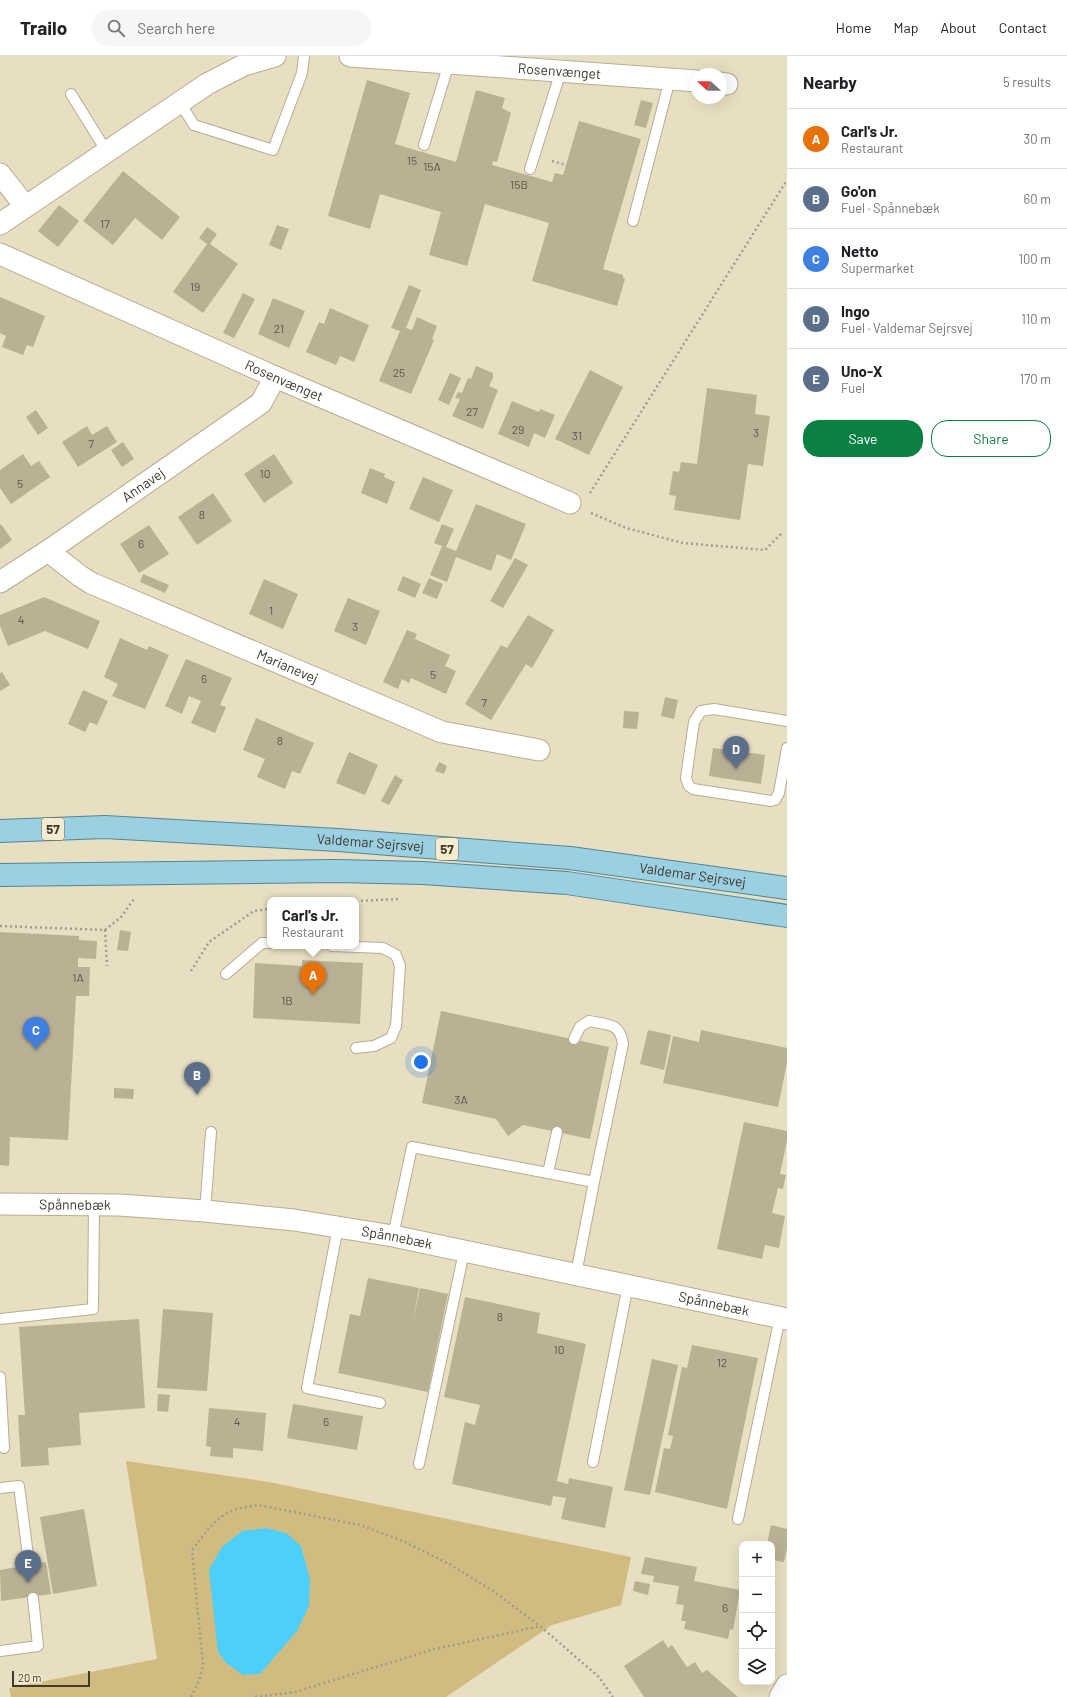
<!DOCTYPE html>
<meta charset="utf-8">
<style>
body{margin:0;font-family:Barlow,sans-serif;background:#f6f6f6;color:#202124}
.controls{position:absolute;right:12px;bottom:12px;display:grid;overflow:hidden;border-radius:8px;box-shadow:0 4px 16px #0002}
.controls button{width:36px;height:36px;display:grid;place-items:center;padding:0;border:0;border-bottom:1px solid #e0e0e0;background:#fff;color:#202124;font:20px sans-serif}
.compass{position:absolute;left:691px;top:12px;width:36px;height:36px;border-radius:50%;background:#fff;box-shadow:0 4px 16px #0002;rotate:291deg}
.scale{position:absolute;left:12px;bottom:10px;width:78px;box-sizing:border-box;padding-left:4px;border:2px solid #3d392d;border-top:0;font-size:11px;line-height:14px;white-space:nowrap;color:#3d392d;-webkit-text-stroke:3px #f5ebce;paint-order:stroke}
.you{position:absolute;left:421px;top:1006px;width:14px;height:14px;margin:-10px;border:3px solid #fff;border-radius:50%;background:#1a73e8;box-shadow:0 0 0 6px #1a73e833}
.badge{display:grid;place-items:center;width:26px;height:26px;border-radius:50%;background:#0b8043;color:#fff;font-size:13px;font-weight:700}
.pin{position:absolute;translate:-50% -33px;filter:drop-shadow(0 1px 2px #0008)}
.pin::after{content:'';position:absolute;top:21px;width:14px;height:12px;background:inherit;clip-path:polygon(0 0,100% 0,50% 100%)}
.popup{position:absolute;left:267px;top:841px;width:92px;height:52px;box-sizing:border-box;display:grid;place-content:center;border-radius:8px;background:#fff;filter:drop-shadow(0 1px 3px #0005);font-size:13px;white-space:nowrap;color:#757577}
.popup b{font-size:15px;color:#202124}
.popup::after{content:'';position:absolute;left:50%;top:100%;margin-left:-8px;border:8px solid transparent;border-top-color:#fff}
.list{margin:0;padding:0;list-style:none}
h2{display:flex;justify-content:space-between;align-items:center;height:52px;margin:0;padding:0 16px;font-size:17px}
h2 small{font-size:13px;font-weight:400;color:#757577}
.list li{display:grid;grid-template-columns:26px 1fr auto;gap:12px;align-items:center;box-sizing:border-box;height:60px;padding:0 16px;border-top:1px solid #e0e0e0}
.list b{display:block;font-size:15px;white-space:nowrap}
.list p{margin:0;font-size:13px;white-space:nowrap;color:#757577}
.list em{font-size:13px;font-style:normal;color:#757577}
.actions{display:flex;gap:8px;padding:12px 16px}
.actions a{flex:1;padding:9px 0;border:1px solid #0b8043;border-radius:16px;text-align:center;font-size:14px;color:#0b8043}
.actions .main{background:#0b8043;color:#fff}
.icon{flex:none;width:22px;height:22px;fill:none;stroke:currentColor;stroke-width:2;stroke-linecap:round;stroke-linejoin:round}
.map{position:relative;flex:none;width:787px;height:1641px;overflow:hidden}
header{display:flex;align-items:center;gap:24px;box-sizing:border-box;height:56px;padding:0 20px;background:#fff;border-bottom:1px solid #e0e0e0}
header strong{font-size:19px}
nav{display:flex;gap:22px;margin-inline-start:auto;font-size:14px}
.search{width:280px;height:36px;background:#f6f6f6;display:flex;align-items:center;gap:10px;box-sizing:border-box;padding:0 14px;border-radius:22px;color:#757577;font-size:15px}
main{display:flex}
aside{flex:1;background:#fff}
.map>svg:first-child{display:block}
</style>
<header>
<strong>Trailo</strong>
<div class="search"><svg class="icon" aria-label="search" viewBox="0 0 24 24"><circle cx="10" cy="10" r="6"/><path d="M15 15l6 6"/></svg>Search here</div>
<nav><a>Home</a><a>Map</a><a>About</a><a>Contact</a></nav>
</header>
<main>
<div class="map">
<svg width="787" height="1641" viewBox="0 0 787 1641">
<rect width="100%" height="100%" fill="#e8dec1"/>
<path fill="#d0bc80" d="M126 1405 269 1426 631 1501 621 1549 552 1569 446 1641H11L9 1632 157 1603Z"/>
<path fill="#4dcff9" d="M266 1472 286 1477 301 1490 310 1523 309 1550 297 1575 260 1618 243 1619 226 1607 218 1596 209 1514 222 1491 242 1475Z"/>
<path fill="#bab195" d="M367 24 410 37 395 88 456 106 476 34 505 42 502 52 511 57 497 106 493 105 492 109 552 126 555 117 563 119 579 65 641 83 603 213 623 219V222L625 223 617 250 532 225 549 167 485 148 467 210 429 199 441 156 380 138 370 173 328 160Z
M641 44 653 47 646 72 634 69Z
M123 115 180 161 162 184 135 162 113 189 83 165Z
M59 149 79 165 58 191 38 175Z
M277 169 289 173 281 194 269 189Z
M207 171 217 178 210 188 238 208 203 257 173 236 207 188 199 182Z
M409 229 421 234 406 272 412 274 417 261 437 270 432 283 434 284 411 338 379 325 400 275 391 272Z
M243 237 255 243 234 282 223 277Z
M0 241 45 260 33 291 27 289 23 299 2 291 6 280 0 277Z
M273 242 305 255 289 292 258 278Z
M330 252 369 269 354 306 340 300 336 309 306 296 319 266 324 268Z
M476 310 493 317V322L489 330 498 334 483 373 452 360 460 343 455 342 458 336 462 337 468 322 471 323Z
M590 314 623 331 589 399 555 383Z
M450 317 461 322 449 349 438 344Z
M707 332 757 339 755 358 770 360 763 410 748 408 740 464 674 454 676 440 669 439 673 415 679 416 681 406 697 408Z
M512 345 539 356 540 353 555 359 545 382 534 377 529 391 498 378Z
M36 354 48 372 38 379 26 361Z
M87 370 92 379 107 370 117 386 78 411 62 386Z
M123 386 134 403 122 411 111 394Z
M23 398 31 410 39 405 50 421 11 448 0 432V414Z
M274 398 293 427 264 447 244 418Z
M370 412 385 418 384 421 395 426 387 448 361 437Z
M423 421 453 434 439 466 409 453Z
M213 437 232 465 197 489 178 461Z
M476 448 526 468 511 504 497 498 491 515 456 501 447 526 430 519 442 490 434 487 442 468 454 473 446 491 456 495Z
M1 468 12 484 0 493V469Z
M149 469 169 498 139 517 120 488Z
M515 502 528 509 503 552 490 545Z
M143 518 169 529 165 537 140 526Z
M403 520 421 528 415 542 397 534Z
M429 522 443 528 437 543 422 537Z
M264 523 298 538 283 573 249 558Z
M44 541 100 565 88 593 45 575 8 590 0 570V559Z
M348 542 380 555 366 589 334 575Z
M528 559 554 574 532 612 526 608 491 664 465 648 501 589 507 592Z
M407 574 417 578 415 583 450 599 445 610 456 615 446 638 411 622 409 627 402 623 398 633 383 626Z
M120 582 147 594 149 590 169 599 145 653 112 640 118 628 104 621Z
M186 603 232 622 220 649 226 651 215 677 191 667 201 645 189 640 182 658 165 650Z
M2 616 10 629 0 635V617Z
M83 634 108 645 97 669 90 666 85 676 68 668Z
M665 641 678 644 674 663 661 660Z
M624 655 639 656 637 673 623 672Z
M256 662 314 687 300 718 292 715 285 733 257 721 265 703 243 694Z
M713 692 765 699 761 728 709 720Z
M349 696 378 709 365 739 336 727Z
M439 706 447 710 444 718 435 715Z
M395 719 403 724 389 749 381 745Z
M120 874 131 876 128 895 117 894Z
M0 876 79 880V884L97 885 96 903 78 902V911H90L89 940H76L68 1084 10 1081 9 1110 0 1109Z
M302 904 363 907 360 968 253 962 255 907 302 910Z
M441 955 609 991 590 1083 523 1069 508 1080 496 1063 422 1047Z
M648 974 671 979 664 1014 640 1008Z
M701 974 787 992V1007L778 1051 663 1027 673 980 699 986Z
M114 1032 134 1033 133 1043 114 1042Z
M744 1066 787 1075V1085L780 1118 786 1119 783 1133 778 1132 772 1157 785 1160 779 1192 765 1189 762 1203 717 1193Z
M368 1222 419 1232 413 1266 420 1232 448 1238 428 1336 338 1317 350 1258 360 1260Z
M465 1241 540 1257 537 1277 586 1288 557 1425 568 1428 569 1422 613 1431 605 1472 561 1463 566 1442 553 1440 551 1450 452 1428 465 1366 475 1369 480 1349 444 1341Z
M163 1253 213 1257 207 1335 157 1332Z
M139 1263 145 1352 79 1357 81 1389 48 1392 49 1409 21 1411 18 1359H25L19 1271Z
M692 1289 758 1302 727 1453 655 1436 664 1392 670 1393 673 1380 668 1379 682 1311 687 1312Z
M652 1303 678 1309 650 1439 624 1434Z
M158 1338 170 1339 168 1356 157 1355Z
M293 1348 363 1360 357 1394 287 1382Z
M209 1352 266 1357 263 1395 233 1392V1402L210 1400 211 1391 206 1390Z
M84 1453 97 1530 53 1538 40 1461Z
M771 1469 787 1473V1493L784 1506 772 1504V1488H767Z
M645 1501 697 1511 694 1525 740 1534 733 1574 730 1573 728 1583 684 1573 686 1565H681L684 1549 676 1548 679 1530 653 1526 654 1520 641 1518Z
M46 1506 51 1538 1 1545 0 1514Z
M635 1525 650 1528 648 1539 633 1535Z
M663 1584 668 1592 672 1589 687 1611 695 1606 702 1617 707 1614 738 1641H644L624 1610Z"/>
<g fill="none" stroke-linecap="round" stroke-linejoin="round">
<defs>
<path id="lane" d="M71 38 107 96
M180 47 194 69 273 94 302 17 304 0
M424 89 449 7
M530 113 561 15
M633 165 670 23
M787 665 714 653 701 655 694 666 686 722 689 730 693 733 771 745 775 744 779 737 787 692
M332 890 383 892 396 899 400 910 396 970 391 982 374 990 356 992
M226 918 262 887H270
M574 983 580 971 589 965C607 969 620 966 623 988L594 1126
M548 1117 557 1076
M205 1155 211 1076
M338 1171 307 1332 380 1347
M393 1180 412 1091 594 1126 576 1218
M0 1263 93 1253 94 1149
M0 1321 4 1392
M593 1406 628 1229
M419 1408 464 1196
M0 1432 19 1430 29 1507
M738 1463 780 1261
M0 1595 38 1590 33 1542"/>
<g id="street">
<path id="s1" d="M350 0 697 25"/>
<path d="M721 27 727 28"/>
<path d="M0 118 25 150"/>
<path d="M0 168 207 28 244 9 275 0"/>
<path id="s2" d="M0 198 275 321 570 447"/>
<path id="s3" d="M48 495 80 520 91 527 442 676 539 694"/>
<path id="s4" d="M0 526 48 495 261 347 275 321"/>
<path id="s5" d="M0 1148 119 1149 205 1155 294 1164 393 1180 787 1263"/>
<path d="M780 1641 787 1629"/>
</g>
<g id="primary">
<path id="s6" d="M0 775 105 771 338 784 570 802 787 832"/>
<path d="M0 819 336 815 423 817 567 827 787 860"/>
</g>
</defs>
<use href="#lane" stroke="#b6ad91" stroke-width="12"/>
<use href="#street" stroke="#b6ad91" stroke-width="23"/>
<use href="#primary" stroke="#4f8696" stroke-width="24"/>
<path stroke="#a49d87" stroke-width="2.5" stroke-dasharray="2 3" stroke-linecap="butt" d="M552 105 566 109
M590 437 787 124
M591 457 626 472 683 487 765 494 782 477
M356 845 399 843
M0 870 105 874 107 910
M105 874 121 861 134 843
M191 915 209 886 254 855 270 853
M191 1641 199 1625 203 1610 192 1494C215 1465 219 1454 258 1449L360 1469 403 1485 451 1509 493 1535 540 1570
M255 1641 295 1636 431 1594 540 1570 599 1621 613 1641"/>
<use href="#lane" stroke="#fff" stroke-width="10"/>
<use href="#street" stroke="#fff" stroke-width="21"/>
<use href="#primary" stroke="#9bcfe2" stroke-width="22"/>
</g>
<g text-anchor="middle" stroke-width="3" stroke-linejoin="round" paint-order="stroke">
<g font-size="12" fill="#5c5747">
<text x="412" y="109">15</text>
<text x="432" y="115">15A</text>
<text x="519" y="133">15B</text>
<text x="105" y="172">17</text>
<text x="195" y="235">19</text>
<text x="279" y="277">21</text>
<text x="399" y="321">25</text>
<text x="472" y="360">27</text>
<text x="518" y="378">29</text>
<text x="756" y="381">3</text>
<text x="577" y="384">31</text>
<text x="91" y="392">7</text>
<text x="265" y="422">10</text>
<text x="20" y="432">5</text>
<text x="202" y="463">8</text>
<text x="141" y="492">6</text>
<text x="271" y="559">1</text>
<text x="21" y="568">4</text>
<text x="355" y="575">3</text>
<text x="433" y="623">5</text>
<text x="204" y="627">6</text>
<text x="484" y="651">7</text>
<text x="280" y="689">8</text>
<text x="78" y="926">1A</text>
<text x="287" y="949">1B</text>
<text x="461" y="1048">3A</text>
<text x="500" y="1265">8</text>
<text x="559" y="1298">10</text>
<text x="722" y="1311">12</text>
<text x="237" y="1370">4</text>
<text x="326" y="1370">6</text>
<text x="725" y="1556">6</text>
</g>
<g fill="#f5ebce" stroke="#746e5d" stroke-width="1">
<rect x="42" y="762" width="22" height="22" rx="3"/>
<rect x="436" y="782" width="22" height="22" rx="3"/>
</g>
<g font-size="13" font-weight="bold" fill="#3d392d">
<text x="53" y="778">57</text>
<text x="447" y="798">57</text>
</g>
<g font-size="14" fill="#3d392d" stroke="#f5ebce">
<text dy="5" stroke="none"><textPath href="#s1" startOffset="210">Rosenvænget</textPath></text>
<text dy="5" stroke="none"><textPath href="#s2" startOffset="311">Rosenvænget</textPath></text>
<text dy="5" stroke="none"><textPath href="#s4" startOffset="173">Annavej</textPath></text>
<text dy="5" stroke="none"><textPath href="#s3" startOffset="267">Marianevej</textPath></text>
<text dy="5" stroke="none"><textPath href="#s6" startOffset="371">Valdemar Sejrsvej</textPath></text>
<text dy="5" stroke="none"><textPath href="#s6" startOffset="695">Valdemar Sejrsvej</textPath></text>
<text dy="5" stroke="none"><textPath href="#s5" startOffset="75">Spånnebæk</textPath></text>
<text dy="5" stroke="none"><textPath href="#s5" startOffset="399">Spånnebæk</textPath></text>
<text dy="5" stroke="none"><textPath href="#s5" startOffset="723">Spånnebæk</textPath></text>
</g>
</g>
</svg>
<div class="controls">
<button>+</button>
<button>−</button>
<button><svg class="icon" aria-label="locate" viewBox="0 0 24 24"><circle cx="12" cy="12" r="6"/><path d="M12 2v4M12 18v4M2 12h4M18 12h4"/></svg></button>
<button><svg class="icon" aria-label="layers" viewBox="0 0 24 24"><path d="M12 4l9 5-9 5-9-5zM3 14l9 5 9-5"/></svg></button>
</div>
<svg class="compass" viewBox="-18 -18 36 36"><path d="M0-13l5 13h-10z" fill="#e53935"/><path d="M0 13l5-13h-10z" fill="#757577"/></svg>
<div class="scale">20 m</div>
<div class="you"></div>
<div class="pin badge" style="left:313px;top:939px;background:#e8710a">A</div>
<div class="popup"><b>Carl's Jr.</b>Restaurant</div>
<div class="pin badge" style="left:197px;top:1039px;background:#5c6f8a">B</div>
<div class="pin badge" style="left:36px;top:994px;background:#3f7fe0">C</div>
<div class="pin badge" style="left:736px;top:713px;background:#5c6f8a">D</div>
<div class="pin badge" style="left:28px;top:1527px;background:#5c6f8a">E</div>
</div>
<aside>
<h2>Nearby<small>5 results</small></h2>
<ul class="list">
<li><span class="badge" style="background:#e8710a">A</span><div><b>Carl's Jr.</b><p>Restaurant</p></div><em>30 m</em></li>
<li><span class="badge" style="background:#5c6f8a">B</span><div><b>Go'on</b><p>Fuel · Spånnebæk</p></div><em>60 m</em></li>
<li><span class="badge" style="background:#3f7fe0">C</span><div><b>Netto</b><p>Supermarket</p></div><em>100 m</em></li>
<li><span class="badge" style="background:#5c6f8a">D</span><div><b>Ingo</b><p>Fuel · Valdemar Sejrsvej</p></div><em>110 m</em></li>
<li><span class="badge" style="background:#5c6f8a">E</span><div><b>Uno-X</b><p>Fuel</p></div><em>170 m</em></li>
</ul>
<div class="actions"><a class="main">Save</a><a>Share</a></div>
</aside>
</main>
